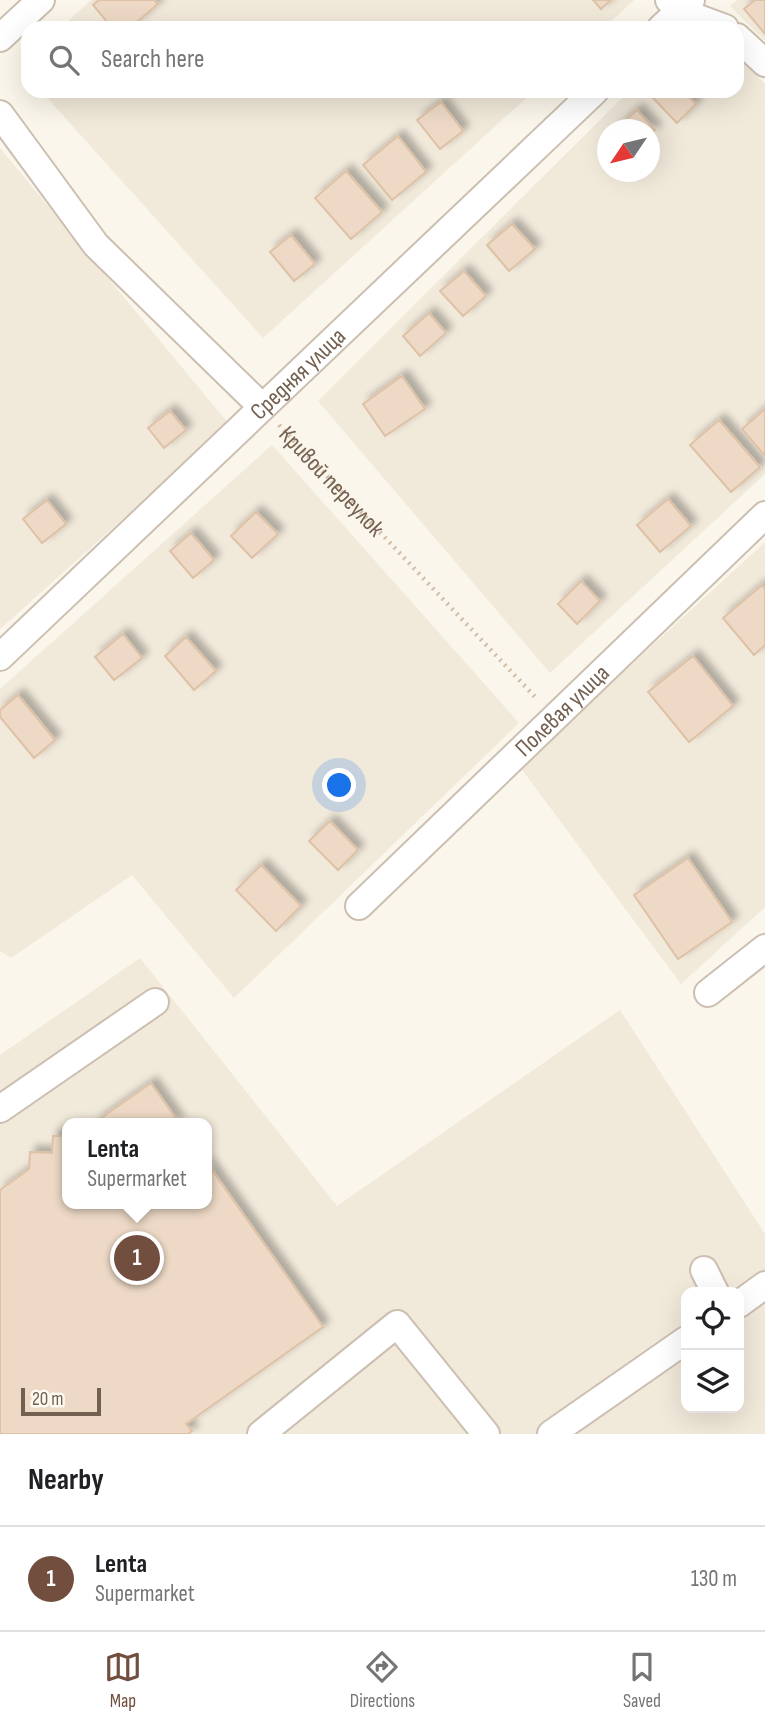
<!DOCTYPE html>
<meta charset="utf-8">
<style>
body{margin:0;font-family:"Sofia Sans Condensed",sans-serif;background:#f2f2f2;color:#202124}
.controls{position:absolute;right:21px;bottom:21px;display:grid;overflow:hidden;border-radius:14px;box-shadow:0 7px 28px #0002}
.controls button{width:63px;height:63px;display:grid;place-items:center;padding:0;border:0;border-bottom:2px solid #e0e0e0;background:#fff;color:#202124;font:35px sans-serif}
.compass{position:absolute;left:597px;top:119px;width:63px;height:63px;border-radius:50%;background:#fff;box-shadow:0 7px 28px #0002;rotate:235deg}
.scale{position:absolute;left:21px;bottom:18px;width:80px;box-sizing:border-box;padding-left:7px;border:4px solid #736050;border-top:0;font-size:19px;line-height:24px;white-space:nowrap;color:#736050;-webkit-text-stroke:5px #fdfaf1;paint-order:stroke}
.you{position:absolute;left:340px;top:786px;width:24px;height:24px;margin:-18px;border:5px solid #fff;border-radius:50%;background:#1a73e8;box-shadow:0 0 0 10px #1a73e833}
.badge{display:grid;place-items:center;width:46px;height:46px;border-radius:50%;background:#724e3e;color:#fff;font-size:23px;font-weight:700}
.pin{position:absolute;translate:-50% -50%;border:4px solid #fff;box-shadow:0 2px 7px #0006}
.popup{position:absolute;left:62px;top:1118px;width:150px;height:91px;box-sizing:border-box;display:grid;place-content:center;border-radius:14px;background:#fff;filter:drop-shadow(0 2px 5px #0005);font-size:23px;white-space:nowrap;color:#757577}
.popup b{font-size:26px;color:#202124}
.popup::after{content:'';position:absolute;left:50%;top:100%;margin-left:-14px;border:14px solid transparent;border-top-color:#fff}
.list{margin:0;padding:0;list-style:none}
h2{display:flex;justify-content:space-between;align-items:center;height:91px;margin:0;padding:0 28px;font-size:30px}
h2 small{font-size:23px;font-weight:400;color:#757577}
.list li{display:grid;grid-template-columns:46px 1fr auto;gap:21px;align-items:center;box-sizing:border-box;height:105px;padding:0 28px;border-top:2px solid #e0e0e0}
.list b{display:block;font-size:26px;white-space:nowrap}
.list p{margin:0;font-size:23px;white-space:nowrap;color:#757577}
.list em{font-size:23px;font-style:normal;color:#757577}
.icon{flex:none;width:38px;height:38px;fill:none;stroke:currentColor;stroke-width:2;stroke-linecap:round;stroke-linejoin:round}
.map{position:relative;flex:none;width:765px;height:1434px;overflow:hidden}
.search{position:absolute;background:#fff;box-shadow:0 7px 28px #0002;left:21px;right:21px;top:21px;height:77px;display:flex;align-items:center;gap:18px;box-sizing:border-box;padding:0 24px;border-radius:21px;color:#757577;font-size:26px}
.sheet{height:196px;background:#fff}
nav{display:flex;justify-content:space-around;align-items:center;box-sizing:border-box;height:98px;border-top:2px solid #e0e0e0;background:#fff;font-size:19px;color:#757577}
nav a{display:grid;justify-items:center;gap:4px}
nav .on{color:#724e3e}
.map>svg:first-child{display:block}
</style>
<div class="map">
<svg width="765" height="1434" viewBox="0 0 765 1434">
<defs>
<filter id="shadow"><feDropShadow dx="6" dy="-6" stdDeviation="3.5" flood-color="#0004"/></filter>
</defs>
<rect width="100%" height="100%" fill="#faf6eb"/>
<path fill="#f1e9da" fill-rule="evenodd" d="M91 0H634L604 28H61Z
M737 0H765V41L730 6Z
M737 56 765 84V474L550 673 318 401 629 91H737ZM608 130H650V172H608Z
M41 91H534L263 338Z
M0 148 229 424 0 629Z
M272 445 519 723 234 998 132 875 11 958 0 951V689Z
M765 542V907L681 984 520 767Z
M140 958 337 1206 620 1010 765 1234V1434H0V1055ZM67 1123H207V1204H67ZM686 1292H739V1408H686Z"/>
<path fill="#edd9c5" stroke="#dec2a7" stroke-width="2" filter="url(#shadow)" d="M99 0H154L158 4 130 28H112L93 5Z
M593 0H611L601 9Z
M755 0H765V34L744 9Z
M655 91H683L696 104 677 123 651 96Z
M441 102 463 131 440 149 417 120Z
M637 110 655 130 650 134V130H615Z
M398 136 426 172 392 200 363 165Z
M346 171 382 212 351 239 315 198Z
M512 224 535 249 509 271 487 245Z
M291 235 315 264 294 281 270 252Z
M464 271 486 296 463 316 440 291Z
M429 313 446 333 420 356 403 336Z
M402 376 425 409 385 436 363 404Z
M765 409V456L742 429Z
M170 411 186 430 164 448 148 428Z
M719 420 760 467 731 492 690 445Z
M668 499 691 526 660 552 637 525Z
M47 500 66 524 42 543 23 519Z
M256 512 278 534 252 558 231 536Z
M191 533 214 560 193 578 170 551Z
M581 581 600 601 577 624 558 604Z
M762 585 765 589V645L754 655 723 618Z
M123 634 142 658 114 680 95 657Z
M186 637 216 671 194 690 165 656Z
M693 656 733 706 689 742 648 692Z
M18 695 55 740 34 758 0 717V710Z
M330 821 358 850 338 870 309 841Z
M688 858 732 922 678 959 634 895Z
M261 865 301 906 276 931 236 890Z
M151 1083 179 1123H94Z
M53 1136H67V1204H207V1163L323 1327 186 1424 192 1431 188 1434H0V1190L29 1169 30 1152 52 1153Z"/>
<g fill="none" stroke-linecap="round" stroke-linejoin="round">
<defs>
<g id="minor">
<path d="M669 0 679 11 725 28"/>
<path d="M661 28 691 0"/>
<path d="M737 37 765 63"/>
<path d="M0 38 41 0"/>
<path d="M0 114 96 245 262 407"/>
<path id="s2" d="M0 657 595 91"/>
<path id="s3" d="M359 906 765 515"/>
<path d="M708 993 765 948"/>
<path d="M0 1109 155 1002"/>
<path d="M704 1270 715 1292"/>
<path d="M739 1304 765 1285"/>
<path d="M261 1434 397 1324 486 1434"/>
<path d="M551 1434 686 1340"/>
</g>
</defs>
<use href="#minor" stroke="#ccbfb1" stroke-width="30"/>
<path stroke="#d2bda8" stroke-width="4.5" stroke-dasharray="2 5" stroke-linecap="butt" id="s1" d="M279 425 537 699"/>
<use href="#minor" stroke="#fff" stroke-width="26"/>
</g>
<g text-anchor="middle" stroke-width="6" stroke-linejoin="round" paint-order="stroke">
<g font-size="24" fill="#736050" stroke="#fdfaf1">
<text dy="8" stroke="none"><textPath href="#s2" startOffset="411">Средняя улица</textPath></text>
<text dy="8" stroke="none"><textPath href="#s1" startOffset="77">Кривой переулок</textPath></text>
<text dy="8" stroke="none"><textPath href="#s3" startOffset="282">Полевая улица</textPath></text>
</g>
</g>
</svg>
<div class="controls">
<button><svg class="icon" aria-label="locate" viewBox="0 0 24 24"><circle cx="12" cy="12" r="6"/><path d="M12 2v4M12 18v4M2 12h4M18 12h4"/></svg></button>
<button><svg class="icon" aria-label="layers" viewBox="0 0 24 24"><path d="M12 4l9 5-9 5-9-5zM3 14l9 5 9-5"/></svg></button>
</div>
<svg class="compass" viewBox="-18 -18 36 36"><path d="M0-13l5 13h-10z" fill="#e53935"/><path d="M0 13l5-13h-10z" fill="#757577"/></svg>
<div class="scale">20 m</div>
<div class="you"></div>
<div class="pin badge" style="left:137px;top:1258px">1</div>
<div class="popup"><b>Lenta</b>Supermarket</div>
<div class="search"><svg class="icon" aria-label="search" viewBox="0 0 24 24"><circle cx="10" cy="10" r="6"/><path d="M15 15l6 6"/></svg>Search here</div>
</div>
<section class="sheet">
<h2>Nearby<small></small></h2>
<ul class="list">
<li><span class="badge">1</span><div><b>Lenta</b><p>Supermarket</p></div><em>130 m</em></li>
</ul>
</section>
<nav>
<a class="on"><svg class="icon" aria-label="map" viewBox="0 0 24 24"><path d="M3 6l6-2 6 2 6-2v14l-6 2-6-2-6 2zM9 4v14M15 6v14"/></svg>Map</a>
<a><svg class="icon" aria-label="directions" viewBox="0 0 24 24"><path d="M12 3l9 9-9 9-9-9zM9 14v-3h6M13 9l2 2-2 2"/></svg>Directions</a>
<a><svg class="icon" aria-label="saved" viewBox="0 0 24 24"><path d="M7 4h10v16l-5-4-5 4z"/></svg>Saved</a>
</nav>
